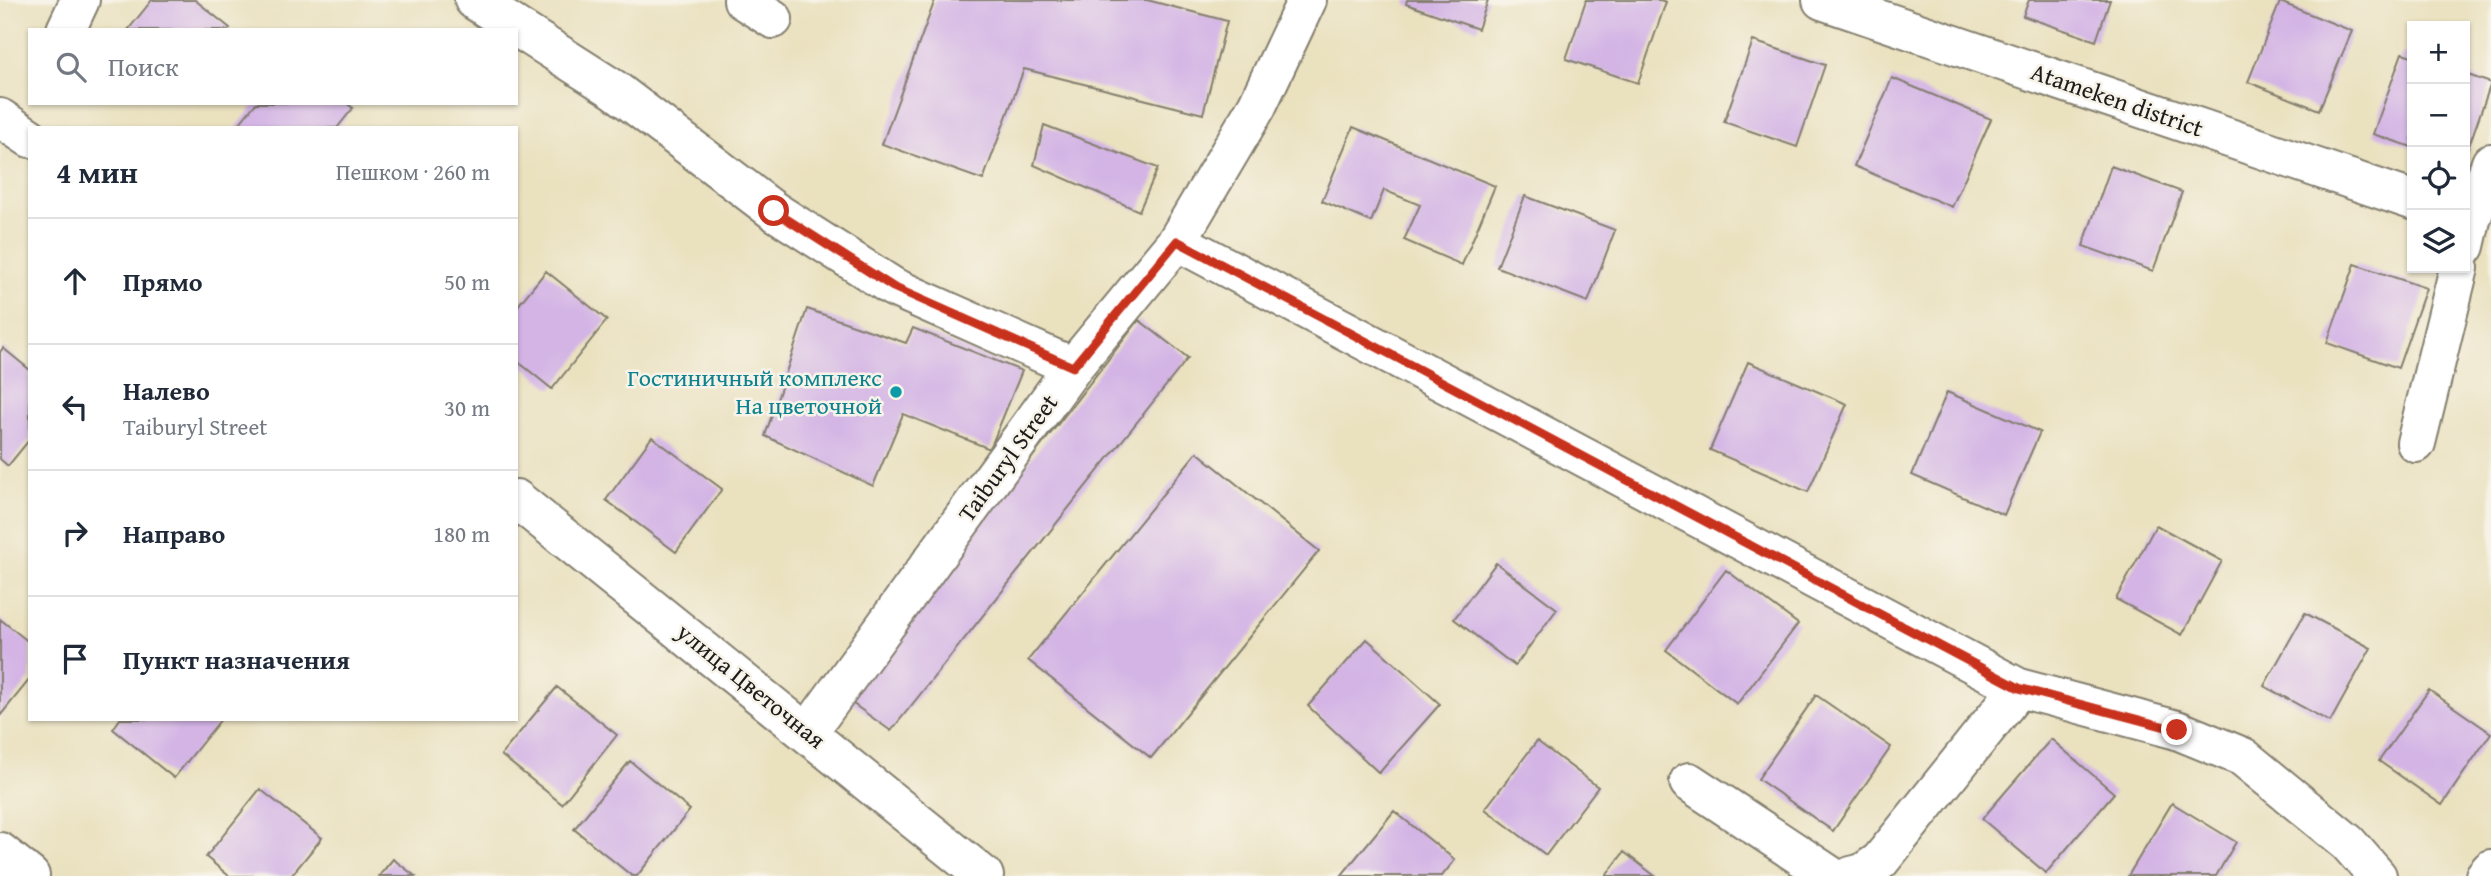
<!DOCTYPE html>
<html lang="ru">
<meta charset="utf-8">
<style>
body{margin:0;font-family:"Gentium Book Plus",serif;background:#f6f6f7;color:#1f2937}
.controls{position:absolute;right:21px;top:21px;display:grid;overflow:hidden;border-radius:0px;box-shadow:0 2px 5px #0004}
.controls button{width:63px;height:63px;display:grid;place-items:center;padding:0;border:0;border-bottom:2px solid #e0e1e3;background:#fff;color:#1f2937;font:35px sans-serif}
.stop{position:absolute;width:21px;height:21px;margin:-16px;border:5px solid #c8321e;border-radius:50%;background:#fff}
.stop.end{background:#c8321e;border-color:#fff;box-shadow:0 2px 7px #0008}
.list{margin:0;padding:0;list-style:none}
h2{display:flex;justify-content:space-between;align-items:center;height:91px;margin:0;padding:0 28px;font-size:30px}
h2 small{font-size:23px;font-weight:400;color:#747a83}
.list li{display:grid;grid-template-columns:46px 1fr auto;gap:21px;align-items:center;box-sizing:border-box;height:126px;padding:0 28px;border-top:2px solid #e0e1e3}
.list b{display:block;font-size:26px;white-space:nowrap}
.list p{margin:0;font-size:23px;white-space:nowrap;color:#747a83}
.list em{font-size:23px;font-style:normal;color:#747a83}
.icon{flex:none;width:38px;height:38px;fill:none;stroke:currentColor;stroke-width:2;stroke-linecap:round;stroke-linejoin:round}
.map{position:relative;flex:none;width:2491px;height:876px;overflow:hidden}
.search{position:absolute;background:#fff;box-shadow:0 2px 5px #0004;left:28px;top:28px;width:490px;height:77px;display:flex;align-items:center;gap:18px;box-sizing:border-box;padding:0 24px;border-radius:0px;color:#747a83;font-size:26px}
.panel{position:absolute;background:#fff;box-shadow:0 2px 5px #0004;left:28px;top:126px;width:490px;height:595px;border-radius:0px}
.map>svg:first-child{display:block}
</style>
<div class="map">
<svg width="2491" height="876" viewBox="0 0 2491 876">
<rect width="100%" height="100%" fill="#f7f3e8"/>
<filter id="ink" filterUnits="userSpaceOnUse"><feTurbulence type="fractalNoise" baseFrequency=".0143" numOctaves="2"/><feDisplacementMap in="SourceGraphic" scale="14" xChannelSelector="R" yChannelSelector="G"/><feConvolveMatrix kernelMatrix="1 2 1 2 8 2 1 2 1" color-interpolation-filters="sRGB"/></filter>
<filter id="wash" filterUnits="userSpaceOnUse"><feTurbulence type="fractalNoise" baseFrequency=".00686" numOctaves="4" result="noise"/><feDisplacementMap in="SourceGraphic" scale="28" xChannelSelector="R" yChannelSelector="G"/><feGaussianBlur stdDeviation="1.57" result="paint"/><feColorMatrix in="noise" values="0 0 0 0 0 0 0 0 0 0 0 0 0 0 0 0 0 1.4 0 .05"/><feComposite in="paint" operator="in"/></filter>
<g filter="url(#wash)">
<rect width="100%" height="100%" fill="#eae1bf"/>
<g id="blocks">
<path fill="#d3b4e5" d="M152 0H195L230 28 228 30H128Z
M935 0H1147L1227 21 1203 114 1024 69 983 180 882 144Z
M1407 0H1488L1478 29 1406 4Z
M1586 0H1660L1666 2 1638 83 1566 59Z
M2029 0H2110L2096 41 2023 16Z
M2280 2 2352 31 2319 110 2248 82Z
M1753 41 1825 65 1797 147 1724 122Z
M2402 53 2412 56V147L2373 134Z
M2465 74 2491 83 2465 157Z
M1892 78 1991 119 1952 207 1854 166Z
M256 103H346L353 108 337 128H236Z
M1044 125 1158 168 1139 211 1034 165Z
M1353 127 1495 186 1462 265 1404 240 1420 205 1384 190 1371 222 1322 201Z
M2111 166 2182 192 2153 271 2083 246Z
M1525 196 1615 230 1588 302 1497 267Z
M2355 264 2426 288 2398 368 2327 343Z
M546 271 607 320 552 389 516 360V308Z
M807 309 906 343 913 328 1022 371 990 449 903 414 873 486 765 436Z
M1139 320 1188 358 891 731 845 698Z
M3 348 30 370V439L8 466 0 459V352Z
M1748 362 1847 404 1808 492 1710 450Z
M1947 392 2040 432 2004 515 1912 475Z
M652 437 722 489 676 552 606 500Z
M1197 452 1319 551 1151 758 1028 660Z
M2156 525 2222 561 2182 635 2116 599Z
M1496 563 1557 609 1515 666 1454 619Z
M1726 570 1798 624 1737 704 1666 650Z
M2305 613 2371 648 2330 722 2264 686Z
M0 619 30 643V679L0 716Z
M1367 639 1440 704 1379 773 1308 706Z
M557 687 617 735 562 804 501 755Z
M2429 690 2491 733 2442 805 2379 761Z
M1816 695 1891 747 1833 831 1758 779Z
M120 719H221L174 778 113 729Z
M2051 739 2114 793 2046 873 1982 819Z
M1537 741 1598 787 1546 855 1485 809Z
M630 761 690 810 637 876H632L574 829Z
M260 789 322 838 291 876H229L206 857Z
M2172 803 2236 842 2216 876H2128Z
M1394 811 1455 860 1442 876H1341Z
M1624 852 1655 876H1606Z
M393 859 415 876H379Z"/>
</g>
</g>
<g filter="url(#ink)">
<use href="#blocks" fill-opacity="0" stroke="#837e6e" stroke-width="2"/>
<g fill="none" stroke-linecap="round" stroke-linejoin="round">
<defs>
<path id="minor" d="M474 0 615 90 774 211 893 287 1073 367
M743 0 773 19
M1822 0 2412 200
M66 30 80 0
M0 118 30 138
M1177 241 2019 688 2177 730 2243 757 2348 843 2377 876
M2465 246 2471 220 2491 163
M2416 443 2459 268
M516 499 984 876
M808 732 1073 367 1177 241 1257 106 1307 0
M1689 782 1831 876
M0 852 30 876
M1851 876 1863 873 1880 861 2019 688
M2485 876 2491 869"/>
</defs>
<use href="#minor" stroke="#837e6e" stroke-width="42"/>
<use href="#minor" stroke="#fff" stroke-width="38"/>
</g>
</g>
<g fill="none" stroke-linecap="round" stroke-linejoin="round" filter="url(#ink)">
<path stroke="#c8321e" stroke-width="9" d="M774 211 893 287 1073 367 1177 241 2019 688 2177 730"/>
</g>
<circle fill="#0f9aa8" stroke="#f7f3e8" stroke-width="2.5" cx="896" cy="392" r="7"/>
<g text-anchor="middle" stroke-width="5" stroke-linejoin="round" paint-order="stroke">
<g font-size="24" fill="#1c1c1c" stroke="#f7f3e8">
<text transform="translate(2117 100) rotate(19)" y="8">Atameken district</text>
<text transform="translate(1008 458) rotate(-54)" y="8">Taiburyl Street</text>
<text transform="translate(751 686) rotate(39)" y="8">улица Цветочная</text>
</g>
<g font-size="24" fill="#0d838f" stroke="#f7f3e8" text-anchor="end">
<text x="882" y="386">Гостиничный комплекс<tspan x="882" dy="28">На цветочной</tspan></text>
</g>
</g>
</svg>
<div class="controls">
<button>+</button>
<button>−</button>
<button><svg class="icon" aria-label="locate" viewBox="0 0 24 24"><circle cx="12" cy="12" r="6"/><path d="M12 2v4M12 18v4M2 12h4M18 12h4"/></svg></button>
<button><svg class="icon" aria-label="layers" viewBox="0 0 24 24"><path d="M12 4l9 5-9 5-9-5zM3 14l9 5 9-5"/></svg></button>
</div>
<div class="stop" style="left:774px;top:211px"></div>
<div class="stop end" style="left:2177px;top:730px"></div>
<div class="search"><svg class="icon" aria-label="search" viewBox="0 0 24 24"><circle cx="10" cy="10" r="6"/><path d="M15 15l6 6"/></svg>Поиск</div>
<section class="panel">
<h2>4 мин<small>Пешком · 260 m</small></h2>
<ul class="list">
<li><svg class="icon" aria-label="ahead" viewBox="0 0 24 24"><path d="M12 20V5M6 11l6-6 6 6"/></svg><div><b>Прямо</b></div><em>50 m</em></li>
<li><svg class="icon" aria-label="left" viewBox="0 0 24 24"><path d="M17 20v-9H6M10 6l-5 5 5 5"/></svg><div><b>Налево</b><p>Taiburyl Street</p></div><em>30 m</em></li>
<li><svg class="icon" aria-label="right" viewBox="0 0 24 24"><path d="M7 20v-9h11M14 6l5 5-5 5"/></svg><div><b>Направо</b></div><em>180 m</em></li>
<li><svg class="icon" aria-label="arrive" viewBox="0 0 24 24"><path d="M6 21V4h12l-3 4 3 4H6"/></svg><div><b>Пункт назначения</b></div></li>
</ul>
</section>
</div>
